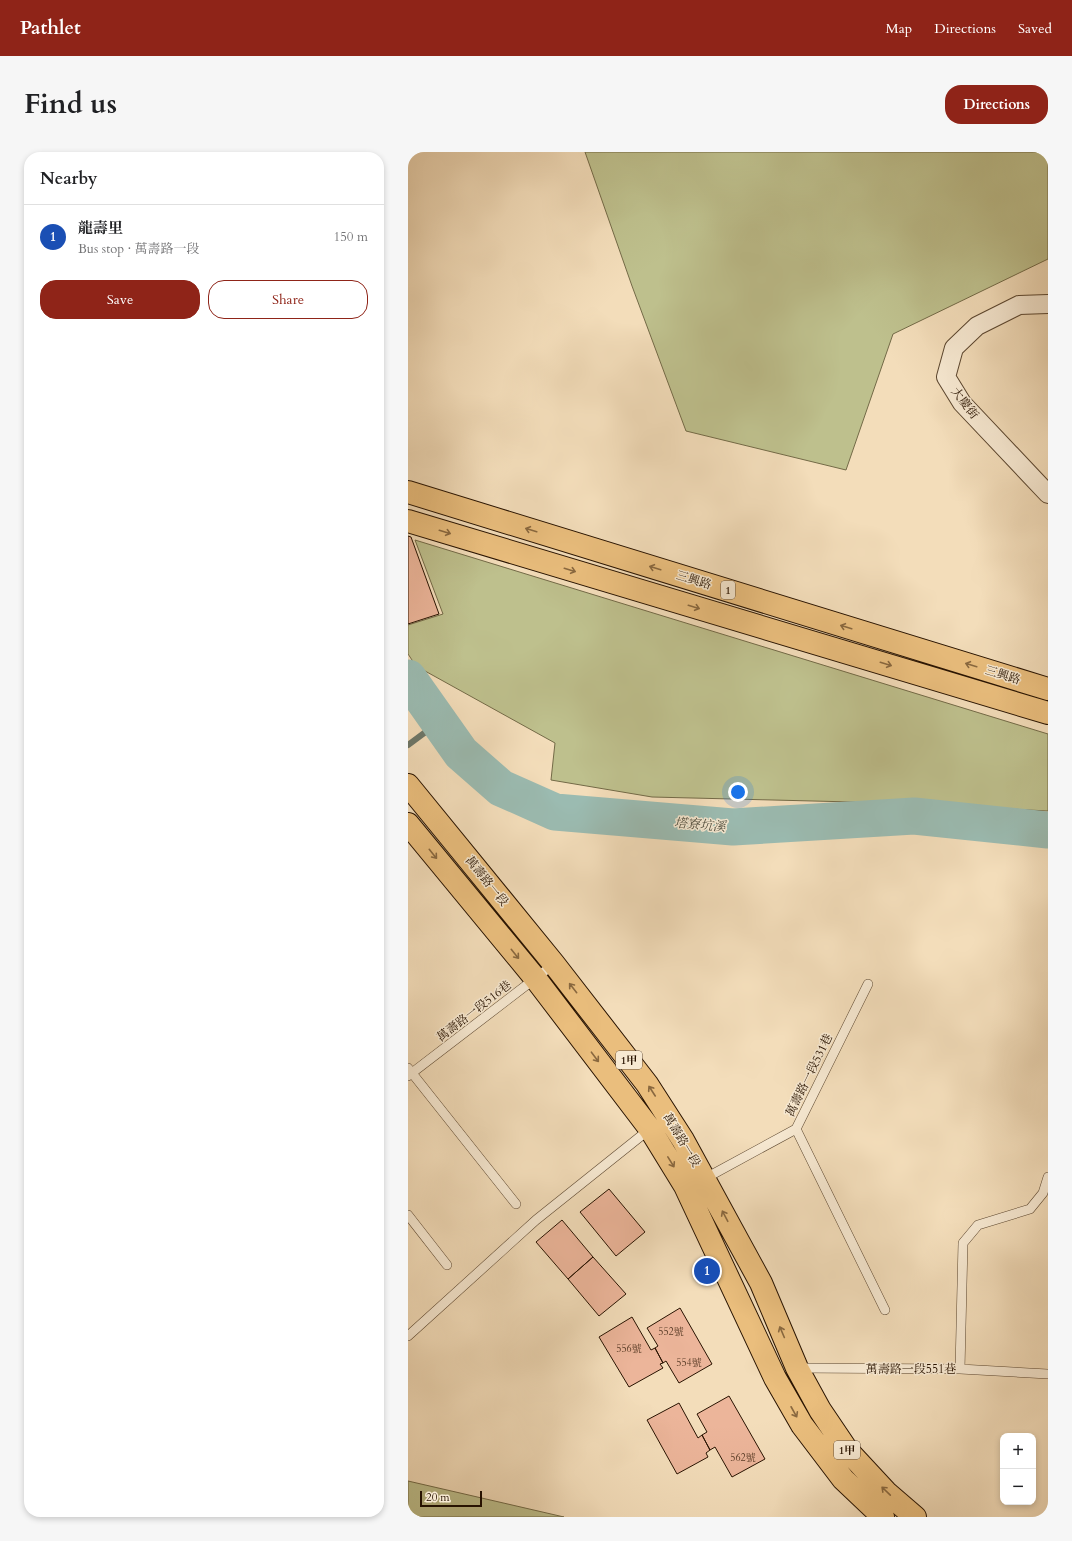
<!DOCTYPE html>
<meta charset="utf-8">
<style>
body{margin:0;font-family:Cardo,"Noto Serif TC",serif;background:#f6f6f6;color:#202124}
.controls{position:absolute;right:12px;bottom:12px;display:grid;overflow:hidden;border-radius:8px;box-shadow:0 2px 6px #0003}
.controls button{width:36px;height:36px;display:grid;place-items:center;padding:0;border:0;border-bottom:1px solid #e0e0e0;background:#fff;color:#202124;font:20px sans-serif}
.scale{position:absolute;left:12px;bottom:10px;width:62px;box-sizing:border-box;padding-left:4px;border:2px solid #281301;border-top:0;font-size:11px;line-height:14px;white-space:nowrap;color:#281301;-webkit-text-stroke:3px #f7e9d2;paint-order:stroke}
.you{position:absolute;left:330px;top:640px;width:14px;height:14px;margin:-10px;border:3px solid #fff;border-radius:50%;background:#1a73e8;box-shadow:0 0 0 6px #1a73e833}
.badge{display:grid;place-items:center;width:26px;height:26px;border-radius:50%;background:#8f2418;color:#fff;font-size:13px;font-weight:700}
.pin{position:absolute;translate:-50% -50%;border:2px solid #fff;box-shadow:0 1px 4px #0006}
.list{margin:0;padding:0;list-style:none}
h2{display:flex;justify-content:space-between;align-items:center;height:52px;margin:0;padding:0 16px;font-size:17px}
h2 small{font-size:13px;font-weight:400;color:#757577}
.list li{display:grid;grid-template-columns:26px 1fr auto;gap:12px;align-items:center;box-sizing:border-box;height:64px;padding:0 16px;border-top:1px solid #e0e0e0}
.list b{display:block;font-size:15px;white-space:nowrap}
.list p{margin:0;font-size:13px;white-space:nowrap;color:#757577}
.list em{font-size:13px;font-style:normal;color:#757577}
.actions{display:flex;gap:8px;padding:12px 16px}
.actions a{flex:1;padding:9px 0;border:1px solid #8f2418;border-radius:16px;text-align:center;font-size:14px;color:#8f2418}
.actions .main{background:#8f2418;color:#fff}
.map{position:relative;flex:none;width:640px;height:1365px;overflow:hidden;border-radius:16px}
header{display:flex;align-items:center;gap:24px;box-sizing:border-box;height:56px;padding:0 20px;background:#8f2418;color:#fff}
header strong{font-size:19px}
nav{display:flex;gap:22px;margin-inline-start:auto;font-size:14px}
.intro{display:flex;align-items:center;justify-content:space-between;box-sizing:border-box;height:96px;padding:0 24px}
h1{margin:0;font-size:28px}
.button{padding:10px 18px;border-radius:16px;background:#8f2418;color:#fff;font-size:14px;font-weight:700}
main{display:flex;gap:24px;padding:0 24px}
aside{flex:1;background:#fff;border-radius:16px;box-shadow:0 2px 6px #0003}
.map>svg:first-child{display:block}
</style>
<header>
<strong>Pathlet</strong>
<nav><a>Map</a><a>Directions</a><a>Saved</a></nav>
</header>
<div class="intro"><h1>Find us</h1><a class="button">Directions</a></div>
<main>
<aside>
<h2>Nearby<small></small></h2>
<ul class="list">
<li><span class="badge" style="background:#1a4fb4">1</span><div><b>龍壽里</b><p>Bus stop · 萬壽路一段</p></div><em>150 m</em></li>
</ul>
<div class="actions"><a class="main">Save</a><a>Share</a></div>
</aside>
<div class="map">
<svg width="640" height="1365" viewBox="0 0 640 1365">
<rect width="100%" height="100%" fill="#f3ddba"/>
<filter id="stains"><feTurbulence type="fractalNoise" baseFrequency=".005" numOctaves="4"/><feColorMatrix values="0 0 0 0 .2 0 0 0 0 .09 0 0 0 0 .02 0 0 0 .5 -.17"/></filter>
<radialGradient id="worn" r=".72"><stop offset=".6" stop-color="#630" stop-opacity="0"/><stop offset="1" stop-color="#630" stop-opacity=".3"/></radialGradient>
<path fill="#bec08d" stroke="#736a47" d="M177 0H640V107L485 182 438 318 278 279 224 134Z
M7 388 640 582V659L485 651 244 645 143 628 147 591 8 514 0 502V473L35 462Z
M0 1329 156 1365H0Z"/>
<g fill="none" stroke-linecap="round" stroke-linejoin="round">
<path stroke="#6d786b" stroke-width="6" d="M0 593 31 570"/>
<path stroke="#9bbbb1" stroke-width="37" d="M0 526 53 601 93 636 147 660 325 675 506 664 640 678"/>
</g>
<path fill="#ecb59a" stroke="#281301" d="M0 384 3 385 31 462 0 472Z
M201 1037 237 1080 208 1104 172 1060Z
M154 1068 185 1105 160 1127 128 1090Z
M185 1105 218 1142 191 1164 160 1127Z
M272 1156 304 1212 271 1231 258 1209 255 1211 247 1196 250 1194 239 1176Z
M224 1165 243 1198 247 1196 255 1211 252 1212 255 1216 221 1235 191 1185Z
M321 1244 357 1307 324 1325 307 1295 302 1298 294 1283 299 1280 289 1262Z
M271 1251 290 1286 294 1283 302 1298 298 1301 300 1305 269 1322 239 1268Z"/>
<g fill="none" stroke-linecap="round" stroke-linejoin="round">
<defs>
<path id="lane" d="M0 916 108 1052
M0 924 146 812
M388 977 477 1158
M296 1027 388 977 460 832
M0 1063 39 1113
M0 1184 128 1068 243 976
M390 1216 552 1217 640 1222
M552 1217 555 1091 570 1073 622 1057 635 1041 640 1025"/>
<path id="street" d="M640 152 611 153 569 174 546 196 538 225 554 251 640 342"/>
<path id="primary" d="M0 340 640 537
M0 369 640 561
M0 633 146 812 239 932 275 988 353 1131 389 1216 412 1258 439 1298 478 1340 507 1365
M0 672 127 826 242 977 277 1034 367 1226 394 1273 435 1327 475 1365"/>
</defs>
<use href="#lane" stroke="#5b462f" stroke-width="10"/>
<use href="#street" stroke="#5b462f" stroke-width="20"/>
<use href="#primary" stroke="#281301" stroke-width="24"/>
<use href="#lane" stroke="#f7e9d2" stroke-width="9"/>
<use href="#street" stroke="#f7e9d2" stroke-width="18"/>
<use href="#primary" stroke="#eabe7d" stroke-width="22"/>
</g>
<defs><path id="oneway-shaft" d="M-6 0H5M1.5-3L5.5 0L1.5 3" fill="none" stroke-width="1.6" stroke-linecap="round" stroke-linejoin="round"/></defs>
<g stroke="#89683f">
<use href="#oneway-shaft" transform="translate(123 378) rotate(-163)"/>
<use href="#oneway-shaft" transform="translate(37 380) rotate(17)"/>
<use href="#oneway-shaft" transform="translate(247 416) rotate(-163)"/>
<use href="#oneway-shaft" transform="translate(162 418) rotate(17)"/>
<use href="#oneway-shaft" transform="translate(286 455) rotate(17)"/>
<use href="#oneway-shaft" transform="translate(438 475) rotate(-163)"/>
<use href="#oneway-shaft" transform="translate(478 512) rotate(17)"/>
<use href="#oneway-shaft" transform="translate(563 513) rotate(-163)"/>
<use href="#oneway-shaft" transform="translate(25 702) rotate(51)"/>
<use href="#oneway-shaft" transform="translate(107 802) rotate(51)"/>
<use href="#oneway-shaft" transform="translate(165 836) rotate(-128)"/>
<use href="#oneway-shaft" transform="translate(187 905) rotate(53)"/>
<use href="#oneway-shaft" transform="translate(244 939) rotate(-123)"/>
<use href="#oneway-shaft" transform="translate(263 1010) rotate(58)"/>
<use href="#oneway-shaft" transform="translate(317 1064) rotate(-118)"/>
<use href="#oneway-shaft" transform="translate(374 1180) rotate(-113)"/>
<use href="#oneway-shaft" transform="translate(386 1260) rotate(61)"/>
<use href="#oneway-shaft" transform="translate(478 1339) rotate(-136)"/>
</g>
<g text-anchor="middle" stroke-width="3" stroke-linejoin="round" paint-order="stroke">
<g font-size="10" fill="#593c27">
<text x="263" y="1183">552號</text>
<text x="221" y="1200">556號</text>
<text x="281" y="1214">554號</text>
<text x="335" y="1309">562號</text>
</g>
<g fill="#f7e9d2" stroke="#665340" stroke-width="1">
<rect x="313" y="429" width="14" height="18" rx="3"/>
<rect x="208" y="899" width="26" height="18" rx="3"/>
<rect x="426" y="1289" width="26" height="18" rx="3"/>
</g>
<g font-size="11" font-weight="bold" fill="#281301">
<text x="320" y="442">1</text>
<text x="221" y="912">1甲</text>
<text x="439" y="1302">1甲</text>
</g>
<g font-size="12" fill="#281301" stroke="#f7e9d2">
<text transform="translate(557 251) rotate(52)" y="4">大慶街</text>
<text transform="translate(286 428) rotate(17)" y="4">三興路</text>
<text transform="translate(595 523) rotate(17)" y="4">三興路</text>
<text transform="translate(79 729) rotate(51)" y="4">萬壽路一段</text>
<text transform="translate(66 859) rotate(-38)" y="4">萬壽路一段516巷</text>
<text transform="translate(401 923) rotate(-64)" y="4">萬壽路一段531巷</text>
<text transform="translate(274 988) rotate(59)" y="4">萬壽路一段</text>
<text x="503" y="1221">萬壽路一段551巷</text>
</g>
<g font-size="13" font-style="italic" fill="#504e3f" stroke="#f7e9d2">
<text transform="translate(292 672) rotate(5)" y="5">塔寮坑溪</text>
</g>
</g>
<rect width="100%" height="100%" filter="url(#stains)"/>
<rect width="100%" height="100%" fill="url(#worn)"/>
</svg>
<div class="controls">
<button>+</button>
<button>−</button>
</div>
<div class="scale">20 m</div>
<div class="you"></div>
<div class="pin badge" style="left:299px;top:1119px;background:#1a4fb4">1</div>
</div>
</main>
